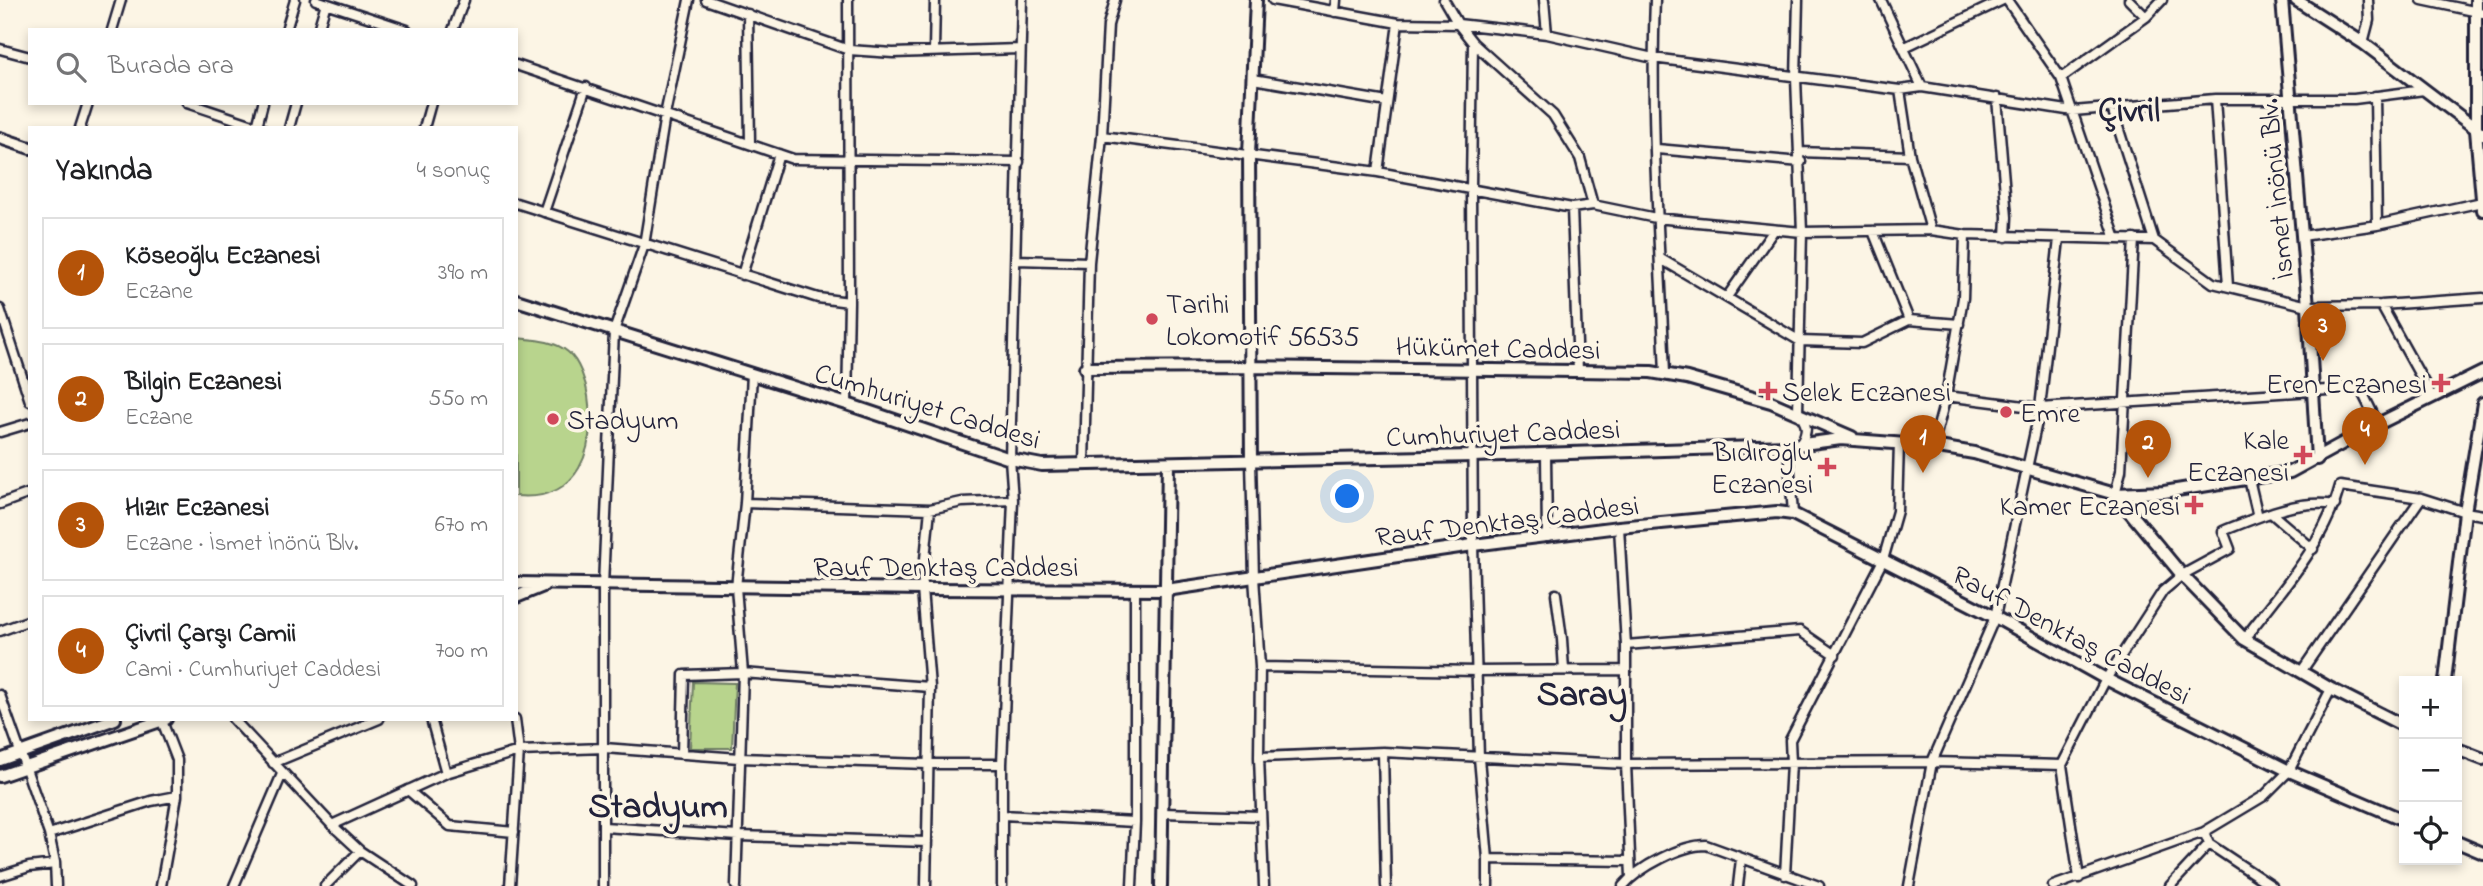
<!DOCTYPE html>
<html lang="tr">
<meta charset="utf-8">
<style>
body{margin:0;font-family:"Indie Flower",sans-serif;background:#f2f2f2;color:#202124}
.controls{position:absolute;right:21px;bottom:21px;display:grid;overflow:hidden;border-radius:0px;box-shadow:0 4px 10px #0003}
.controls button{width:63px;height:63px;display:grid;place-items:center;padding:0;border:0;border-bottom:2px solid #e0e0e0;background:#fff;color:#202124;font:35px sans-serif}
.you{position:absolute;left:1348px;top:497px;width:24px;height:24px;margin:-18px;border:5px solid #fff;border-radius:50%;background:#1a73e8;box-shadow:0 0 0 10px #1a73e833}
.badge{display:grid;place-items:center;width:46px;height:46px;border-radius:50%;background:#b45309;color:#fff;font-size:23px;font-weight:700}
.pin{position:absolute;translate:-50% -58px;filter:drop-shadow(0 2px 4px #0008)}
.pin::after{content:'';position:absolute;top:37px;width:24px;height:21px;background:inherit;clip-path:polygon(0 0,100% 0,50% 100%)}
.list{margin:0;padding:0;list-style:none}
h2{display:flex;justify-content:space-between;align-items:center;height:91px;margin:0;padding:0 28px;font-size:30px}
h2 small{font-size:23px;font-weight:400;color:#757577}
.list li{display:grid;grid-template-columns:46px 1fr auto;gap:21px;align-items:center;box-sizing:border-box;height:112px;margin:0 14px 14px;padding:0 14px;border:2px solid #e0e0e0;border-radius:0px}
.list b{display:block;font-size:26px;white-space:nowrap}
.list p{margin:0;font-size:23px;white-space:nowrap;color:#757577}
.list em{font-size:23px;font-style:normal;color:#757577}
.icon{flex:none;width:38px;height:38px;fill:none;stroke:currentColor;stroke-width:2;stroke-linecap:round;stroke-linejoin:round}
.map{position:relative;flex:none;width:2483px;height:886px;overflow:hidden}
.search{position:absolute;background:#fff;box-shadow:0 4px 10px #0003;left:28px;top:28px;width:490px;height:77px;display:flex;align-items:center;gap:18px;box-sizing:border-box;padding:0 24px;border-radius:0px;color:#757577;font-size:26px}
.panel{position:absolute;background:#fff;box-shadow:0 4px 10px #0003;left:28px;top:126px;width:490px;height:595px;border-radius:0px}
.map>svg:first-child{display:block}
</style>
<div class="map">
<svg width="2483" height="886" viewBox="0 0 2483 886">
<rect width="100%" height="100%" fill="#fcf5e5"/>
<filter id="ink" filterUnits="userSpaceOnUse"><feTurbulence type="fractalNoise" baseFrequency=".0143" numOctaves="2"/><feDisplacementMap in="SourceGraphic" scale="14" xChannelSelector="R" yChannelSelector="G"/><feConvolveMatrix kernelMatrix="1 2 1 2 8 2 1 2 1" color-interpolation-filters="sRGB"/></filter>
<g filter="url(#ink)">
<path fill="#b8d48d" stroke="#6d7b64" stroke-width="2" d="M516 338C534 340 553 340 568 352 579 361 586 382 588 396 596 449 580 502 516 496Z
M693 682 735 683 732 748H690Z"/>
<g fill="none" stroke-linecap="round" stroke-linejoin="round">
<defs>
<path id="street" d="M316 0 407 30
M706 0 849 50 893 53 1019 49
M1273 0 1398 23 1458 24 1547 34 1653 58 1900 90 1922 87 2073 111 2215 99H2354L2424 90
M1444 0 1458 24 1473 43 1553 115 1580 158 1593 205
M1544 0 1547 34
M1655 0C1650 125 1660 249 1665 374
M1798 0 1796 78 1802 232 1798 413C1808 424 1808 431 1801 443
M1881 0 1922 87
M2007 0 2061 78 2116 239
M2129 0 2146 17
M2422 0 2483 13
M1335 12 1336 0
M748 14 750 143
M112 30 121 0
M286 30 295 0
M318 30 326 3
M453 30 464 0
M1473 43 1471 188 1473 545 1479 758 1488 859V886
M2363 43 2369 20 2368 0
M1905 47 2003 0
M0 49 30 57
M934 51 935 0
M516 65 793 159 1019 162
M2061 78 2146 17 2162 0
M1253 79 1387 102
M1900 90 1910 156 1931 230
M2375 96 2377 225
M1997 98 2007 217 2006 237
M2215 99 2228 286
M187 103 262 128
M2112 108 2154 240
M257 126 263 103
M80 128 88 103
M289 128 296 103
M424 128 431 103
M1102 136 1378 172 1572 208 1593 205 1656 218 1802 232 1931 230 1965 235 2154 240 2213 283 2308 306 2381 305 2483 298
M1657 149 1801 162
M1800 152 1910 156
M1378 172 1398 23
M516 203 818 298 849 302
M1572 208 1578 371
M544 212 586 87
M1873 231 1909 320
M2302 236 2377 225 2482 202
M1661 259 1800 341 1862 343 1909 320 1959 324
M1016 260 1089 262
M742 275 779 154
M1727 297 1774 230
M2381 305 2432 397
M0 309 30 401
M1946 396 2040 408 2360 388 2378 424
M847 404 849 302 848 0
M0 432 30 423
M1788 446 1793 514
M1933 446 1946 396 1963 298 1965 235
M1546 455 1547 537
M1251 462 1254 577 1260 667 1259 757 1264 886
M1084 464 1089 262 1102 136 1108 25 1115 0
M2249 479 2258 517
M2115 494 2121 471 2134 239
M745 503 930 509 962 502 1013 500
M0 504 30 493
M2271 513 2313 549
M1619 527 1626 645V764L1631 877
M1556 594 1562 639 1564 670
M0 631 30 620
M2244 639C2280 592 2324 545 2340 486L2421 498 2465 512 2483 515
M1626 645 1800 631 1835 655
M1260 667 1477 671 1625 670
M2301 672 2421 498
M0 695 49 834 55 862 56 886
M233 719 332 825 360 851 413 886
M431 719 446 773
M1383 752 1386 886
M682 754 684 675 743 673 930 687
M1259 757 1383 752 1626 764 1932 762 2062 765
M273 763 379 719
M408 790 450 826 514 832
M1163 813 1261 816
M1003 815 1135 822
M332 825 446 773 519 751 604 748 739 758 927 764H1002
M604 827 738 836 927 842
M2204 832 2209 844 2272 886
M49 834 151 801 177 796
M1488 859 1630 861
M1785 875 1791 763 1790 740 1883 560 1897 511 1899 443
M0 876 29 867 55 864
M2079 878 2062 765 2106 679 2163 591 2182 575 2230 549 2223 531C2258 517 2297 499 2335 505
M161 886 177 796V760L162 721
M234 886 282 774
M325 886 360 851
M510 886 519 751 515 719
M603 886V586L614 331 644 245 665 115 689 0
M736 886 743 673 736 587 745 503 752 374
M926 886 930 687 922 589 930 509
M1002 886V764L1013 500 1010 459 1022 0
M1132 886 1135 822V591
M1623 886C1639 867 1681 845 1706 845L1819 886
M1738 886 1741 859
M1909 886 1932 762 1995 617 2040 408 2059 239
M2053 886 2204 832 2264 796 2289 771 2331 689
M2170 886 2209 844"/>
<path id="secondary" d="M2282 0 2308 306 2317 459
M2296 0 2363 43 2483 134
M2476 0V130L2483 210
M0 138 30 148
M516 300 847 404 1010 459 1042 465 1473 456 1788 446 1841 439 1933 446 1974 453 2115 494 2164 492 2290 472 2378 424 2483 372
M1085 368 1249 367 1651 372 1687 378 1771 402 1852 437
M1251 462 1249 154 1256 0
M2115 494 2182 575 2244 639 2331 689 2404 726
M516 583 922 589 1166 590 1473 545 1619 527 1777 512 1793 514 1995 617 2106 679 2289 771 2404 820
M516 597 543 586
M2445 681 2465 512 2483 403
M2457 749 2483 759
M0 760 115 719
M0 776 166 719
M2457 842 2483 853
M1161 886 1168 464"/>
</defs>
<use href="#street" stroke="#22223b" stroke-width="13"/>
<use href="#secondary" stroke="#22223b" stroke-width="16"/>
<use href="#street" stroke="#fcf5e5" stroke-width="8"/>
<use href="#secondary" stroke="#fcf5e5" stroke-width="10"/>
</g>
</g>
<g fill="#d1495b" stroke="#fcf5e5" stroke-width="2.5">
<circle cx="1152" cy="319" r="7"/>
<path d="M2437.5 372.5h7v7h7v7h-7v7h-7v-7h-7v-7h7z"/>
<path d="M1764.5 380.5h7v7h7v7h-7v7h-7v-7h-7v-7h7z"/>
<circle cx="2006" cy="412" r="7"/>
<circle cx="553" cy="419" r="7"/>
<path d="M2299.5 444.5h7v7h7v7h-7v7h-7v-7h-7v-7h7z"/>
<path d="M1823.5 456.5h7v7h7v7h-7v7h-7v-7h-7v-7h7z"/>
<path d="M2190.5 494.5h7v7h7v7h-7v7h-7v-7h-7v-7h7z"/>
</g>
<g text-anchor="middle" stroke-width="7" stroke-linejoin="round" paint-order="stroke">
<g font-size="28" fill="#22223b" stroke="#fcf5e5">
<text transform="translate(2275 189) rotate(-95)" y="10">İsmet İnönü Blv.</text>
<text transform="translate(1498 347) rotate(1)" y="10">Hükümet Caddesi</text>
<text transform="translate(928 405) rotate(17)" y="10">Cumhuriyet Caddesi</text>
<text transform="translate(1503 432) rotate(-2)" y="10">Cumhuriyet Caddesi</text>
<text transform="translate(1507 520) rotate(-7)" y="10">Rauf Denktaş Caddesi</text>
<text x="946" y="576">Rauf Denktaş Caddesi</text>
<text transform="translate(2072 634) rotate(28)" y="10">Rauf Denktaş Caddesi</text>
</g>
<g font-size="28" fill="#22223b" stroke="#fcf5e5" text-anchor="start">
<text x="1166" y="313">Tarihi<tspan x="1166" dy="32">Lokomotif 56535</tspan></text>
<text x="2427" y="393" text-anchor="end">Eren Eczanesi</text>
<text x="1782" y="401">Selek Eczanesi</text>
<text x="2020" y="422">Emre</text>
<text x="567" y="429">Stadyum</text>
<text x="2289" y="449" text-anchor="end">Kale<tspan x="2289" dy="32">Eczanesi</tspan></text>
<text x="1813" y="461" text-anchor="end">Bıdıroğlu<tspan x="1813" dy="32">Eczanesi</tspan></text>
<text x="2180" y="515" text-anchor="end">Kamer Eczanesi</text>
</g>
<g font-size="35" font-weight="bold" fill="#22223b" stroke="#fcf5e5">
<text x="2129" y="121">Çivril</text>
<text x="1582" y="705">Saray</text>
<text x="658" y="817">Stadyum</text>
</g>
</g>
</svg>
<div class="controls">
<button>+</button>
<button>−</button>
<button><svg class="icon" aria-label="locate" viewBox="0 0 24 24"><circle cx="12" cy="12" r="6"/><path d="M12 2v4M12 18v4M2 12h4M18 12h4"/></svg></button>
</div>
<div class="you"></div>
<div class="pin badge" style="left:1923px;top:473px">1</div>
<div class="pin badge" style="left:2148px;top:478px">2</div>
<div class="pin badge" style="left:2323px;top:361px">3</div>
<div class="pin badge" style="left:2365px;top:465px">4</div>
<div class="search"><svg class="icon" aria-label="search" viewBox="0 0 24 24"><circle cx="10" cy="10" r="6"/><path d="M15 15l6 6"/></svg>Burada ara</div>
<section class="panel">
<h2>Yakında<small>4 sonuç</small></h2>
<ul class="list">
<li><span class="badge">1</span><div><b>Köseoğlu Eczanesi</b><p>Eczane</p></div><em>390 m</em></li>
<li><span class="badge">2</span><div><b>Bilgin Eczanesi</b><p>Eczane</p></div><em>550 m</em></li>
<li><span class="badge">3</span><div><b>Hızır Eczanesi</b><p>Eczane · İsmet İnönü Blv.</p></div><em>670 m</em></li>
<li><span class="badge">4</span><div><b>Çivril Çarşı Camii</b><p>Cami · Cumhuriyet Caddesi</p></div><em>700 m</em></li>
</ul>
</section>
</div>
